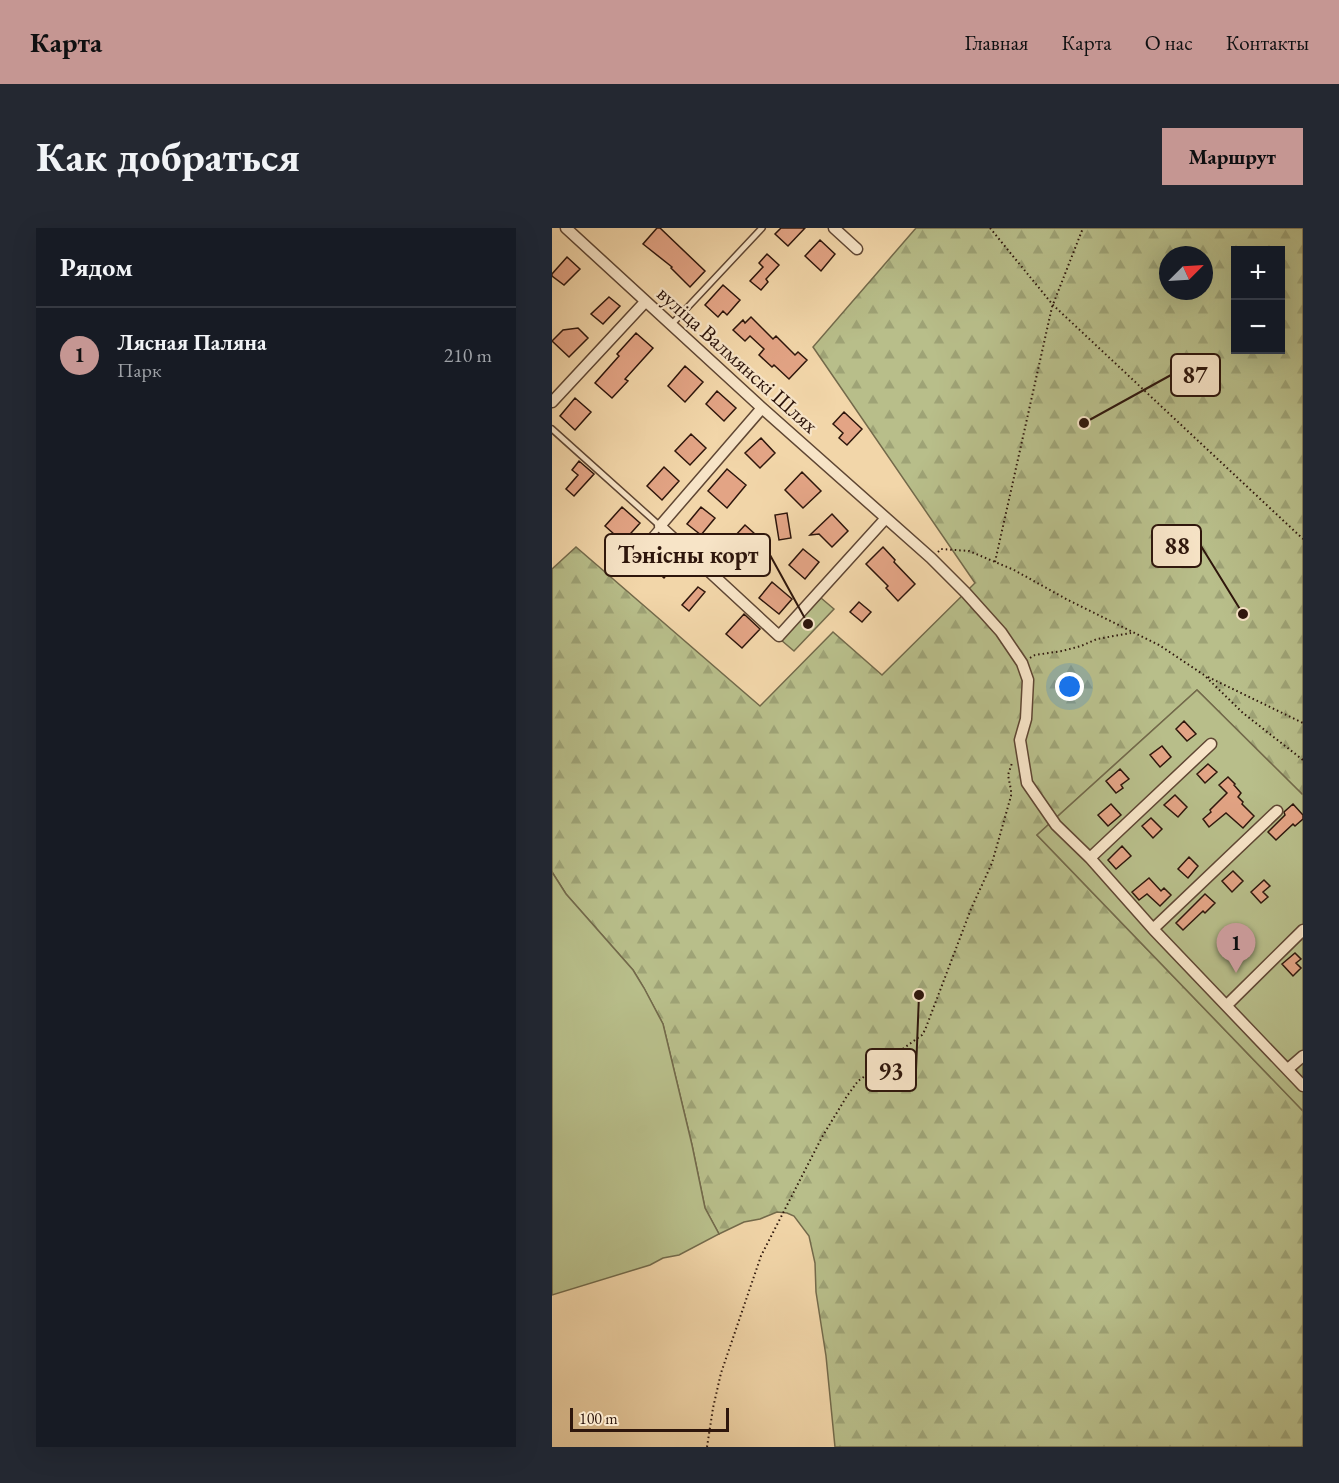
<!DOCTYPE html>
<html lang="ru">
<meta charset="utf-8">
<style>
body{margin:0;font-family:"EB Garamond",serif;background:#242831;color:#f1f3f6}
.controls{position:absolute;right:18px;top:18px;display:grid;overflow:hidden;border-radius:0px;box-shadow:0 6px 24px #0002}
.controls button{width:54px;height:54px;display:grid;place-items:center;padding:0;border:0;border-bottom:2px solid #363941;background:#171b24;color:#f1f3f6;font:30px sans-serif}
.compass{position:absolute;left:607px;top:18px;width:54px;height:54px;border-radius:50%;background:#171b24;box-shadow:0 6px 24px #0002;rotate:66deg}
.scale{position:absolute;left:18px;bottom:15px;width:159px;box-sizing:border-box;padding-left:6px;border:3px solid #2e160c;border-top:0;font-size:16px;line-height:21px;white-space:nowrap;color:#2e160c;-webkit-text-stroke:4px #f7e4c7;paint-order:stroke}
.you{position:absolute;left:518px;top:459px;width:21px;height:21px;margin:-15px;border:4px solid #fff;border-radius:50%;background:#1a73e8;box-shadow:0 0 0 9px #1a73e833}
.badge{display:grid;place-items:center;width:39px;height:39px;border-radius:50%;background:#c59692;color:#111;font-size:20px;font-weight:700}
.pin{position:absolute;translate:-50% -50px;filter:drop-shadow(0 2px 3px #0008)}
.pin::after{content:'';position:absolute;top:32px;width:21px;height:18px;background:inherit;clip-path:polygon(0 0,100% 0,50% 100%)}
.list{margin:0;padding:0;list-style:none}
h2{display:flex;justify-content:space-between;align-items:center;height:78px;margin:0;padding:0 24px;font-size:26px}
h2 small{font-size:20px;font-weight:400;color:#9ea1a6}
.list li{display:grid;grid-template-columns:39px 1fr auto;gap:18px;align-items:center;box-sizing:border-box;height:96px;padding:0 24px;border-top:2px solid #363941}
.list b{display:block;font-size:22px;white-space:nowrap}
.list p{margin:0;font-size:20px;white-space:nowrap;color:#9ea1a6}
.list em{font-size:20px;font-style:normal;color:#9ea1a6}
.map{position:relative;flex:none;width:751px;height:1219px;overflow:hidden;border-radius:0px}
header{display:flex;align-items:center;gap:36px;box-sizing:border-box;height:84px;padding:0 30px;background:#c59692;color:#111}
header strong{font-size:28px}
nav{display:flex;gap:33px;margin-inline-start:auto;font-size:21px}
.intro{display:flex;align-items:center;justify-content:space-between;box-sizing:border-box;height:144px;padding:0 36px}
h1{margin:0;font-size:42px}
.button{padding:15px 27px;border-radius:0px;background:#c59692;color:#111;font-size:21px;font-weight:700}
main{display:flex;gap:36px;padding:0 36px}
aside{flex:1;background:#171b24;border-radius:0px;box-shadow:0 6px 24px #0002}
.map>svg:first-child{display:block}
</style>
<header>
<strong>Карта</strong>
<nav><a>Главная</a><a>Карта</a><a>О нас</a><a>Контакты</a></nav>
</header>
<div class="intro"><h1>Как добраться</h1><a class="button">Маршрут</a></div>
<main>
<aside>
<h2>Рядом<small></small></h2>
<ul class="list">
<li><span class="badge">1</span><div><b>Лясная Паляна</b><p>Парк</p></div><em>210 m</em></li>
</ul>
</aside>
<div class="map">
<svg width="751" height="1219" viewBox="0 0 751 1219">
<defs>
<pattern id="forest-firs" width="22" height="20" patternUnits="userSpaceOnUse" patternTransform="scale(1.5)"><rect width="22" height="20" fill="#b8be8a"/><path d="M5 1l3.5 6h-7zM16 11l3.5 6h-7z" fill="#9ea376"/></pattern>
</defs>
<rect width="100%" height="100%" fill="#f2d6a9"/>
<filter id="stains"><feTurbulence type="fractalNoise" baseFrequency=".00333" numOctaves="4"/><feColorMatrix values="0 0 0 0 .2 0 0 0 0 .09 0 0 0 0 .02 0 0 0 .5 -.17"/></filter>
<radialGradient id="worn" r=".72"><stop offset=".6" stop-color="#630" stop-opacity="0"/><stop offset="1" stop-color="#630" stop-opacity=".3"/></radialGradient>
<path fill="url(#forest-firs)" stroke="#736a4b" stroke-width="1.5" fill-rule="evenodd" d="M364 0H751V567L645 462 485 607 751 883V1219H283L274 1128 264 1064 263 1035 257 1008 242 988 235 985 225 984 208 991 192 994 167 1006 153 980 140 917 111 796 92 760 81 742 14 666 0 644V341L24 319 208 478 281 404 330 447 423 355 261 119ZM684 22H728V122H684ZM616 27H652V63H616Z"/>
<path fill="#b8be8a" stroke="#736a4b" stroke-width="1.5" d="M269 370 282 381 242 423 229 412Z
M645 462 751 567V883L485 607Z
M0 644 14 666 81 742 92 760 111 796 140 917 153 980 167 1006 127 1027 111 1030 98 1037 0 1067Z"/>
<path fill="#e3a485" stroke="#2e160c" stroke-width="1.5" d="M105 0H108L153 43 138 59 119 40 120 39 91 16Z
M229 0H253L236 18 223 6Z
M268 12 283 26 269 43 253 28Z
M215 26 227 37 214 51 216 54 209 62 198 53 211 39 207 35Z
M15 29 28 41 12 57 0 48V46Z
M171 57 188 72 175 87 171 83 166 89 153 77Z
M57 69 68 78 51 96 39 86Z
M199 89 221 111 224 108 243 127 246 124 255 132 237 151 222 137 220 139 207 127 212 121 198 108 193 113 181 102 191 92 193 95Z
M26 100 36 110 17 129 0 113 11 102Z
M84 105 101 120 73 151 76 153 60 170 43 155 67 128 65 126Z
M133 138 151 154 133 174 116 158Z
M165 163 184 180 172 193 154 176Z
M23 170 39 184 23 202 8 188Z
M292 184 310 201 295 217 287 210 291 205 281 196Z
M139 206 154 220 138 237 123 223Z
M209 210 223 225 208 240 193 225Z
M27 233 42 246 22 268 14 261 26 247 20 242Z
M112 239 127 253 110 272 95 258Z
M175 241 194 257 175 280 156 263Z
M250 244 269 263 251 280 233 262Z
M70 279 88 295 71 314 53 298Z
M149 279 163 290 149 307 135 296Z
M235 285 239 310 227 312 223 287Z
M280 286 296 303 280 319 267 306 258 307Z
M193 297 203 306 192 317 183 308Z
M107 318 125 334 123 336 128 340 122 348 117 344 112 350 93 333Z
M331 319 343 332 342 334 363 356 346 373 334 360 336 358 314 336Z
M251 321 267 334 253 351 237 337Z
M220 354 240 371 227 386 207 370Z
M146 359 153 364 137 383 130 377Z
M307 374 319 384 310 394 298 384Z
M192 386 208 401 190 420 174 406Z
M632 493 644 506 635 513 624 501Z
M610 518 619 529 608 539 598 527Z
M656 536 665 544 653 555 645 546Z
M568 541 577 551 569 557 571 560 564 565 554 553Z
M676 549 683 556 682 557 689 565 686 569 691 574 690 576 702 588 691 600 674 585 657 599 651 591 659 584 658 582 675 565 667 557Z
M623 567 635 579 626 589 612 577Z
M559 576 569 587 556 598 546 587Z
M741 576 751 587V591L743 598 741 596 724 612 716 604 733 587 732 584Z
M599 590 610 601 601 610 590 598Z
M570 618 579 628 564 641 556 632Z
M637 629 646 638 636 650 626 641Z
M681 643 691 653 680 664 670 653Z
M597 650 609 663 612 660 619 667 608 678 595 666 587 672 580 664Z
M712 652 718 658 711 664 716 669 709 675 699 664Z
M653 666 663 675 653 685 651 683 631 702 624 695Z
M743 725 749 731 744 735 749 740 741 748 730 736Z"/>
<g fill="none" stroke-linecap="round" stroke-linejoin="round">
<defs>
<path id="service" d="M119 97 210 0
M0 201 108 298 78 333"/>
<path id="minor" d="M14 0 210 180 379 330 414 365 449 404 470 435 476 452 474 491 468 512 475 555 504 597 538 630 601 701 751 858
M282 0 305 21
M0 174 93 74
M210 180 108 298 227 408 334 290
M538 630 659 516
M601 701 725 583
M675 777 751 702
M736 841 751 828"/>
</defs>
<use href="#service" stroke="#5f4633" stroke-width="8"/>
<use href="#minor" stroke="#5f4633" stroke-width="13"/>
<path stroke="#2e160c" stroke-width="2" stroke-dasharray="1.5 3" stroke-linecap="butt" d="M438 0 501 77 751 311
M386 324 389 321 417 323 462 342 516 372 607 417 652 447 691 485 751 532
M443 334 500 79 531 0
M478 430 483 427 510 423 529 418 545 411 579 405
M656 449 751 495
M155 1219 161 1180 169 1145 209 1028 270 909 295 868 306 853 370 807 373 802 419 681 440 635 459 568V562L456 547 460 535"/>
<use href="#service" stroke="#f7e4c7" stroke-width="5"/>
<use href="#minor" stroke="#f7e4c7" stroke-width="10"/>
</g>
<g text-anchor="middle" stroke-width="4.5" stroke-linejoin="round" paint-order="stroke">
<g font-size="22" fill="#2e160c" stroke="#f7e4c7">
<text transform="translate(186 131) rotate(42)" y="8">вуліца Валмянскі Шлях</text>
</g>
</g>
<path fill="none" stroke="#2e160c" stroke-width="2" d="M532 195L619 147M691 386L649 318M256 396L218 327M367 767L364 842"/>
<g fill="#2e160c" stroke="#f7e4c7" stroke-width="2">
<circle cx="532" cy="195" r="6"/>
<circle cx="691" cy="386" r="6"/>
<circle cx="256" cy="396" r="6"/>
<circle cx="367" cy="767" r="6"/>
</g>
<g fill="#f7e4c7" stroke="#2e160c" stroke-width="2">
<rect x="619" y="126" width="49" height="42" rx="6"/>
<rect x="600" y="297" width="49" height="42" rx="6"/>
<rect x="53" y="306" width="165" height="42" rx="6"/>
<rect x="314" y="821" width="50" height="42" rx="6"/>
</g>
<g font-size="24" text-anchor="middle" font-weight="bold" fill="#2e160c">
<text x="643" y="155">87</text>
<text x="625" y="326">88</text>
<text x="136" y="335">Тэнісны корт</text>
<text x="339" y="851">93</text>
</g>
<rect width="100%" height="100%" filter="url(#stains)"/>
<rect width="100%" height="100%" fill="url(#worn)"/>
</svg>
<div class="controls">
<button>+</button>
<button>−</button>
</div>
<svg class="compass" viewBox="-18 -18 36 36"><path d="M0-13l5 13h-10z" fill="#e53935"/><path d="M0 13l5-13h-10z" fill="#9ea1a6"/></svg>
<div class="scale">100 m</div>
<div class="you"></div>
<div class="pin badge" style="left:684px;top:745px">1</div>
</div>
</main>
